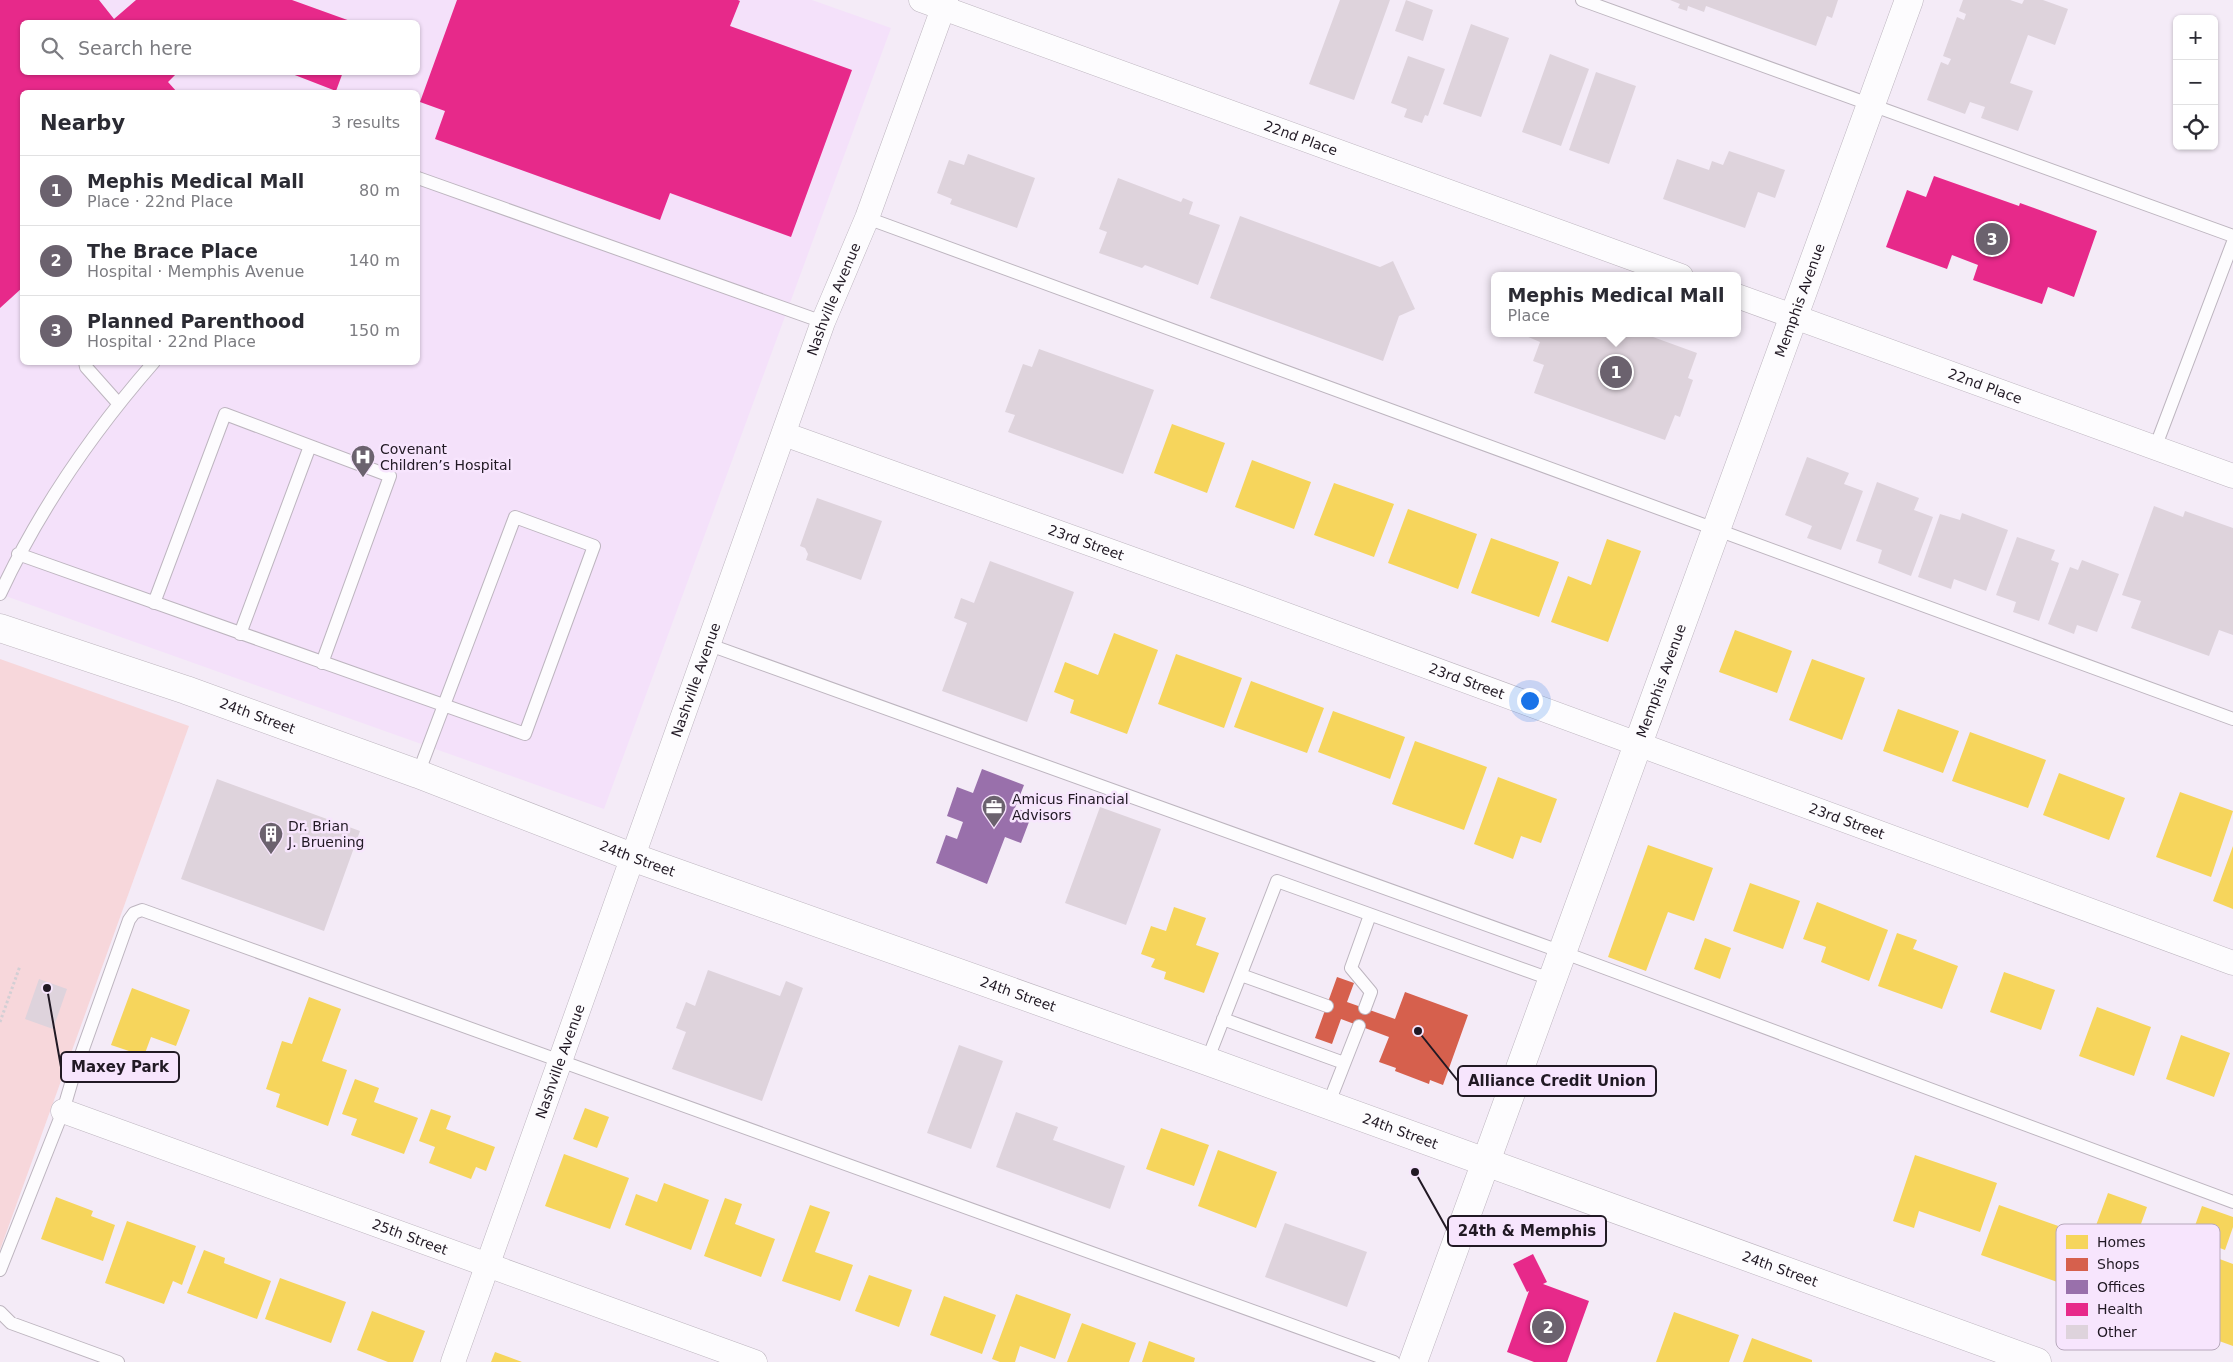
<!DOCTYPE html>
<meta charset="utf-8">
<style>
body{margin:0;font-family:"DejaVu Sans",sans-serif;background:#f7f7f7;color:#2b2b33}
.controls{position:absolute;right:15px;top:15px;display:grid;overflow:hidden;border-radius:8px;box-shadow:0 1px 4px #0004}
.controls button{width:45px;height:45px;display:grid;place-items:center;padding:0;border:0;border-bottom:1px solid #e1e1e2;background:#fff;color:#2b2b33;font:25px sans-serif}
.you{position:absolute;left:1529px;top:700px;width:18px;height:18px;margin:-12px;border:4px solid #fff;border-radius:50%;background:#1a73e8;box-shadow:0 0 0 8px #1a73e833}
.badge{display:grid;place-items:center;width:32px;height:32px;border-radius:50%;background:#6b626e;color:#fff;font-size:16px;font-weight:700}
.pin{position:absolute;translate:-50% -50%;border:2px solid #fff;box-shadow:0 1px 5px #0006}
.popup{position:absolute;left:1491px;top:272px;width:250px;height:65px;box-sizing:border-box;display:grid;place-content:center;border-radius:8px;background:#fff;filter:drop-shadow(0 1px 4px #0005);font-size:16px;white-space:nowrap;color:#7c7c81}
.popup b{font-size:19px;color:#2b2b33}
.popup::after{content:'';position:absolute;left:50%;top:100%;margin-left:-10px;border:10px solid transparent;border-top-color:#fff}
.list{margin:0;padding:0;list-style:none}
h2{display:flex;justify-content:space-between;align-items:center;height:65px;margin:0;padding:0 20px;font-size:21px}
h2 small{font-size:16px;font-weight:400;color:#7c7c81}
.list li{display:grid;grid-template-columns:32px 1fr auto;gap:15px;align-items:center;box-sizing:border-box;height:70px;padding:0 20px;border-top:1px solid #e1e1e2}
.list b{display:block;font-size:19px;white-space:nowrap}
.list p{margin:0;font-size:16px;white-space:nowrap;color:#7c7c81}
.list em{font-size:16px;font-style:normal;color:#7c7c81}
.icon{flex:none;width:28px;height:28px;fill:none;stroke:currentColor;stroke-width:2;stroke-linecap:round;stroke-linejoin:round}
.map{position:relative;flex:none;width:2233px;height:1362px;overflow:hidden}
.search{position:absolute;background:#fff;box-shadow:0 1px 4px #0004;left:20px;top:20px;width:400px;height:55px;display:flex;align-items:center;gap:12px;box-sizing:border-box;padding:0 18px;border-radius:8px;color:#7c7c81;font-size:19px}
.panel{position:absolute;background:#fff;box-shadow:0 1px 4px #0004;left:20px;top:90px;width:400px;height:275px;border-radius:8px}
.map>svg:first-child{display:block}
</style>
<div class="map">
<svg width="2233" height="1362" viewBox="0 0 2233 1362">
<rect width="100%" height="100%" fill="#f4ebf7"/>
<path fill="#f4e1fa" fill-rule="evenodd" d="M0 0H812L891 28 604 809 0 594ZM22 22H418V72H22ZM22 92H418V362H22Z"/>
<path fill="#f7d7db" d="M0 659 189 726 0 1250Z"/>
<path fill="#f6d55c" d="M1172 424 1225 443 1207 493 1154 473Z
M1252 460 1311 482 1294 529 1235 507Z
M1334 483 1394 504 1374 557 1314 535Z
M1408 509 1477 534 1458 589 1388 563Z
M1491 538 1559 562 1539 617 1471 593Z
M1607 539 1641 551 1608 642 1551 622 1568 576 1591 585Z
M1735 630 1792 651 1777 693 1719 672Z
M1114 633 1158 650 1127 734 1070 713 1074 700 1054 692 1065 662 1098 675Z
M1176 654 1242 678 1224 728 1158 704Z
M1812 659 1865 678 1842 740 1789 720Z
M1251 681 1324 708 1307 753 1234 727Z
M1898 709 1959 731 1943 773 1883 751Z
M1333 711 1405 737 1390 779 1318 752Z
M1970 732 2046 760 2028 808 1952 781Z
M1415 741 1487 767 1464 830 1392 804Z
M2059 773 2125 798 2109 840 2043 815Z
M1498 777 1557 799 1541 843 1521 836 1513 859 1474 844Z
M2180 792 2233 811 2211 877 2156 857Z
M1648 845 1713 868 1694 921 1668 912 1646 971 1608 957Z
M2233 846V909L2213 901Z
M1750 883 1800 901 1783 949 1733 931Z
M1817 902 1888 930 1869 981 1821 962 1826 947 1803 939Z
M1174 907 1206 918 1196 945 1219 953 1204 993 1164 979 1166 972 1151 967 1155 959 1141 954 1151 926 1166 931Z
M1897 933 1917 940 1913 949 1958 966 1942 1009 1878 986Z
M1705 938 1731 948 1720 979 1694 969Z
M2004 972 2055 990 2041 1030 1990 1012Z
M132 988 190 1010 176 1046 151 1037 144 1056 111 1045Z
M309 997 341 1009 322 1061 347 1070 328 1126 276 1107 280 1094 266 1089 282 1041 292 1044Z
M2097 1007 2151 1027 2134 1076 2079 1056Z
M2181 1035 2230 1053 2214 1097 2166 1079Z
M355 1079 379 1088 374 1102 418 1118 404 1154 351 1135 357 1119 342 1114Z
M585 1108 609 1117 597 1148 573 1139Z
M431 1109 451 1116 446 1129 495 1147 486 1171 476 1167 471 1179 429 1163 435 1147 419 1141Z
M1161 1128 1209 1145 1194 1186 1146 1169Z
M1218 1150 1277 1172 1256 1228 1198 1206Z
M564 1154 629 1178 610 1229 545 1206Z
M1915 1155 1997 1183 1980 1232 1919 1211 1914 1228 1893 1221Z
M664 1183 709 1200 691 1250 625 1225 636 1194 657 1202Z
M2108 1193 2147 1207 2127 1263 2162 1276 2148 1316 2089 1295 2097 1272 2081 1266Z
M56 1197 93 1211 91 1216 115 1225 103 1261 41 1239Z
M725 1198 742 1204 735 1224 775 1239 761 1277 704 1256Z
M810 1205 830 1212 815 1252 853 1265 840 1301 782 1281Z
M1999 1205 2081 1234 2063 1284 1981 1255Z
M2202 1206 2233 1217V1227L2225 1250 2191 1237Z
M127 1221 196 1246 182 1285 173 1281 164 1304 105 1283Z
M204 1250 225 1258 224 1263 271 1281 257 1319 187 1293Z
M2206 1254 2233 1264V1346L2180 1327Z
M869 1275 912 1290 899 1327 855 1311Z
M280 1278 346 1302 331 1343 265 1319Z
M1016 1294 1071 1314 1055 1359 1020 1346 1015 1362H1000L992 1359Z
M944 1296 996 1315 982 1354 930 1335Z
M372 1311 425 1331 413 1362H388L357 1350Z
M1674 1312 1739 1335 1729 1362H1656Z
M1082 1323 1136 1343 1129 1362H1067Z
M1752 1338 1812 1360V1362H1743Z
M1149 1341 1195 1358 1194 1362H1142Z
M495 1352 522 1362H491Z"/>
<path fill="#d6604d" d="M1337 977 1354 983 1347 1002 1395 1019 1405 992 1468 1015 1443 1085 1430 1080 1429 1084 1395 1071 1396 1068 1379 1062 1389 1037 1341 1019 1332 1044 1315 1038Z"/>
<path fill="#9970ab" d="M982 769 1024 785 1015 808 1032 814 1021 843 1005 837 987 884 936 863 946 835 957 839 963 822 947 816 957 787 973 793Z"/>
<path fill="#e7298a" d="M0 0H99L114 19 136 0H292L353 22H22V72H178L168 82 177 92H22V288L0 308Z
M457 0H738L740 1 730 26 852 70 791 237 670 193 660 220 435 139 445 111 420 102Z
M287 72H343L336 91Z
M1934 176 2019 206 2020 203 2097 231 2074 297 2048 287 2042 304 1973 280 1978 265 1952 255 1947 269 1886 247 1907 190 1926 197Z
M1533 1254 1547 1282 1543 1284 1589 1301 1567 1362H1534L1507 1352 1529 1291 1527 1292 1513 1264Z"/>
<path fill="#ded3dc" d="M1340 0H1390L1354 100 1309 84Z
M1406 0 1433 10 1423 41 1395 31Z
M1670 0H1838L1832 18 1827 16 1816 46 1706 6 1704 12 1688 6 1687 11 1678 8 1680 4Z
M1963 0H2010L2022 4 2024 0H2043L2068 9 2055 45 2028 35 2010 83 2033 91 2018 131 1981 118 1985 107 1970 102 1965 114 1927 100 1941 62 1948 65 1951 59 1943 56 1957 17 1964 20 1966 14 1959 11Z
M1471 24 1509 38 1481 117 1443 104Z
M1550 54 1589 69 1561 146 1522 132Z
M1408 56 1445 69 1428 116 1425 115 1422 123 1404 117 1407 109 1391 103Z
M1596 72 1636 86 1609 164 1569 150Z
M1729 151 1785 170 1775 198 1758 192 1745 228 1663 199 1677 159 1709 170 1712 161 1723 165Z
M968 154 1035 178 1017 228 950 204 952 199 937 193 949 160 964 165Z
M1118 178 1181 202 1183 198 1193 202 1189 214 1220 225 1198 285 1145 265 1142 268 1099 253 1107 232 1099 229Z
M1240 216 1380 267 1393 261 1415 309 1399 316 1383 361 1210 298Z
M1527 333H1642L1697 353 1688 378 1693 380 1680 417 1675 415 1665 440 1534 393 1544 365 1533 361 1540 342 1526 336Z
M1039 349 1154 390 1123 474 1008 432 1015 415 1005 412 1023 364 1032 367Z
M1807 457 1849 473 1844 484 1863 491 1841 550 1807 538 1812 526 1785 515Z
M1877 482 1919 498 1914 510 1933 517 1911 576 1878 563 1882 550 1856 541Z
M817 498 882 521 861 580 806 560 808 554 805 548 800 546Z
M2154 506 2183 517 2185 511 2233 528V635L2219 630 2209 656 2131 628 2141 601 2122 595Z
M1962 513 2008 530 1986 591 1954 579 1951 589 1918 577 1940 514 1960 520Z
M2017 537 2055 550 2051 560 2059 563 2039 621 2013 612 2016 602 1996 595Z
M2082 560 2119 574 2097 632 2077 625 2074 634 2048 624 2070 567 2078 570Z
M990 561 1074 592 1027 722 942 691 967 623 954 618 961 598 974 603Z
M217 779 360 831 324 931 181 879Z
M1100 807 1161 829 1126 925 1065 903Z
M708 970 780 996 786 981 803 988 762 1101 672 1069 686 1032 676 1028 686 1002 695 1006Z
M39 979 67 989 53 1029 25 1019Z
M959 1045 1003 1061 971 1149 927 1133Z
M1016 1112 1058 1127 1053 1140 1125 1166 1110 1209 996 1167Z
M1285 1223 1367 1252 1347 1307 1265 1277Z"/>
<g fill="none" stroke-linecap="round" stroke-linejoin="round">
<defs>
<path id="lane" d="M1582 0 2233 236
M418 178 823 322
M867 218 2233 719
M85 362 86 367 118 403
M2155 448 2233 242
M18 554 525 734 594 546 515 517 418 774
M0 594C40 508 92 433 154 362
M154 603 225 414 390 476 322 663
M240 634 310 446
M707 644 1562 952 2233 1202
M1241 975 1327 1006
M1365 1008 1371 992 1351 968 1370 915
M1223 1019 1344 1063
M1207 1061 1277 881 1553 980
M1328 1105 1359 1026
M0 1270 63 1111 73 1077 129 920 134 913 142 910 1394 1362
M0 1312 11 1323 118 1362"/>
<g id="street">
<path id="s1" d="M921 0 1681 276"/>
<path id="s2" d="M1737 296 2233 476"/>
<path id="s3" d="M784 434 1238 597 2233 963"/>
<path id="s4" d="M63 1111 755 1362"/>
<path id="s5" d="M453 1362 823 322 867 218 946 0"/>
</g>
<g id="secondary">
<path id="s6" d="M0 628 186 690 418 774 632 857 1207 1061 2037 1362"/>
<path id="s7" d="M1413 1362 1909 0"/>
</g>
</defs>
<use href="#lane" stroke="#bdb5bf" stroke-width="14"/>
<use href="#street" stroke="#bdb5bf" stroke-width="25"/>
<use href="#secondary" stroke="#bdb5bf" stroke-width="29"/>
<path stroke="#d3cfd4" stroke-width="3" stroke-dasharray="2.5 2.5" stroke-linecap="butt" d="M0 1022 20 966"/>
<use href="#lane" stroke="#fdfcfe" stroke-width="12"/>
<use href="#street" stroke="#fdfcfe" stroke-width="24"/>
<use href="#secondary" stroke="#fdfcfe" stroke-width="28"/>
</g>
<defs>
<symbol id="hospital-pin" viewBox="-11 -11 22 30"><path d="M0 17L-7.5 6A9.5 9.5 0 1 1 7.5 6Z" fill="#6b626e" stroke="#f7e5fd"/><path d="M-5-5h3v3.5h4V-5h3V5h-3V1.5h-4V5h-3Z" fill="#fff"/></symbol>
<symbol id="office-pin" viewBox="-11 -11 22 30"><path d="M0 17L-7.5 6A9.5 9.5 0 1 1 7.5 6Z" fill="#6b626e" stroke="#f7e5fd"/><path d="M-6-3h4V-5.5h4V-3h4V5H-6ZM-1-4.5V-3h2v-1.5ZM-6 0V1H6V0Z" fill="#fff"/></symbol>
<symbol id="building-pin" viewBox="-11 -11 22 30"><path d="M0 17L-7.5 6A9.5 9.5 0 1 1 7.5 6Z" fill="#6b626e" stroke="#f7e5fd"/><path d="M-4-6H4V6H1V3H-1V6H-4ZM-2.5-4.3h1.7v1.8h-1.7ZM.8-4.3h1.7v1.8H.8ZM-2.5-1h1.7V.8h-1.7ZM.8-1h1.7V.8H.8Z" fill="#fff"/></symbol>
</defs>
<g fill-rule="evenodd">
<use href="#hospital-pin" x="349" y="443" width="28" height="38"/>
<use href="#office-pin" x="980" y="793" width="28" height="38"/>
<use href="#building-pin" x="257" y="820" width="28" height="38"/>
</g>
<g text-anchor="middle" stroke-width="5" stroke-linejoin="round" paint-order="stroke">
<g font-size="14" fill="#211924" stroke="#f7e5fd">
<text dy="5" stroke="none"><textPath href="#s1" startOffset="404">22nd Place</textPath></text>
<text dy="5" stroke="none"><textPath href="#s5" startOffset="1129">Nashville Avenue</textPath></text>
<text dy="5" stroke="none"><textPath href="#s7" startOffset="1130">Memphis Avenue</textPath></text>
<text dy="5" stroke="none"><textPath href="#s2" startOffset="264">22nd Place</textPath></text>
<text dy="5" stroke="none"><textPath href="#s3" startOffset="321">23rd Street</textPath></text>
<text dy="5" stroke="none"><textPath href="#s5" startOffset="724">Nashville Avenue</textPath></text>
<text dy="5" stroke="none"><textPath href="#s3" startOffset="726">23rd Street</textPath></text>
<text dy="5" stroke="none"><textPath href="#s7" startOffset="725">Memphis Avenue</textPath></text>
<text dy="5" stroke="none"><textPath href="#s6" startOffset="272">24th Street</textPath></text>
<text dy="5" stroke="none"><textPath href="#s3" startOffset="1131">23rd Street</textPath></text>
<text dy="5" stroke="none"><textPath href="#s6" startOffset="678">24th Street</textPath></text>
<text dy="5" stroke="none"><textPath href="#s6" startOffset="1082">24th Street</textPath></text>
<text dy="5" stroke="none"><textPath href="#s5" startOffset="319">Nashville Avenue</textPath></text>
<text dy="5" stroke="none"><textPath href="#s6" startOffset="1488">24th Street</textPath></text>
<text dy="5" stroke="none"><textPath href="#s4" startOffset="369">25th Street</textPath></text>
<text dy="5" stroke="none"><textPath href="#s6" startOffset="1892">24th Street</textPath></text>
</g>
<g font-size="14" fill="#211924" stroke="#f7e5fd" text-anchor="start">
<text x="380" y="454">Covenant<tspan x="380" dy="16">Children’s Hospital</tspan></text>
<text x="1012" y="804">Amicus Financial<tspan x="1012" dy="16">Advisors</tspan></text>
<text x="288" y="831">Dr. Brian<tspan x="288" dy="16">J. Bruening</tspan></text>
</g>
</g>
<rect x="2056" y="1224" width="164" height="126" rx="8" fill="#f7e5fd" stroke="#b7a8bc" stroke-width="1"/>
<rect x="2066" y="1235" width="22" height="14" fill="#f6d55c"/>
<rect x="2066" y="1258" width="22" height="13" fill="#d6604d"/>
<rect x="2066" y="1280" width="22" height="14" fill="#9970ab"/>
<rect x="2066" y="1303" width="22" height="13" fill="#e7298a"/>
<rect x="2066" y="1325" width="22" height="14" fill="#ded3dc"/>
<g font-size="14" fill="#211924">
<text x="2097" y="1247">Homes</text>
<text x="2097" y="1269">Shops</text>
<text x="2097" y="1292">Offices</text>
<text x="2097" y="1314">Health</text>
<text x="2097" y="1337">Other</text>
</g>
<path fill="none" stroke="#211924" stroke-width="2" d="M47 988L61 1067M1418 1031L1458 1081M1415 1172L1448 1231"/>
<g fill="#211924" stroke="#f7e5fd" stroke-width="2">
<circle cx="47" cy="988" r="5"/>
<circle cx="1418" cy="1031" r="5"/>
<circle cx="1415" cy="1172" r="5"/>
</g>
<g fill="#f7e5fd" stroke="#211924" stroke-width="2">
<rect x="61" y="1052" width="118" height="30" rx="5"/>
<rect x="1458" y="1066" width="198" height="30" rx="5"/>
<rect x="1448" y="1216" width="158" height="30" rx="5"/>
</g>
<g font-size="15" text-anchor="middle" font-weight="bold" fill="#211924">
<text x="120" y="1072">Maxey Park</text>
<text x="1557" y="1086">Alliance Credit Union</text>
<text x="1527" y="1236">24th &amp; Memphis</text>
</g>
</svg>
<div class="controls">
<button>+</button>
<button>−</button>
<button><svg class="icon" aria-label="locate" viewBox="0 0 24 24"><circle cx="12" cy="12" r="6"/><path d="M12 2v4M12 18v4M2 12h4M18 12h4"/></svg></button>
</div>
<div class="you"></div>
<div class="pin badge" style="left:1616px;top:372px">1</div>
<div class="popup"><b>Mephis Medical Mall</b>Place</div>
<div class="pin badge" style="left:1548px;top:1327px">2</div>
<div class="pin badge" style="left:1992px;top:239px">3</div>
<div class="search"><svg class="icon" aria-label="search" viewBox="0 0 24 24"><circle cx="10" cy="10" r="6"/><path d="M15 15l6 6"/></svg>Search here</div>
<section class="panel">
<h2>Nearby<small>3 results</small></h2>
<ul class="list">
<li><span class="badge">1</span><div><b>Mephis Medical Mall</b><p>Place · 22nd Place</p></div><em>80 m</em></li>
<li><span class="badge">2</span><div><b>The Brace Place</b><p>Hospital · Memphis Avenue</p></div><em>140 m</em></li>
<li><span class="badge">3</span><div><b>Planned Parenthood</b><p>Hospital · 22nd Place</p></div><em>150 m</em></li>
</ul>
</section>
</div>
